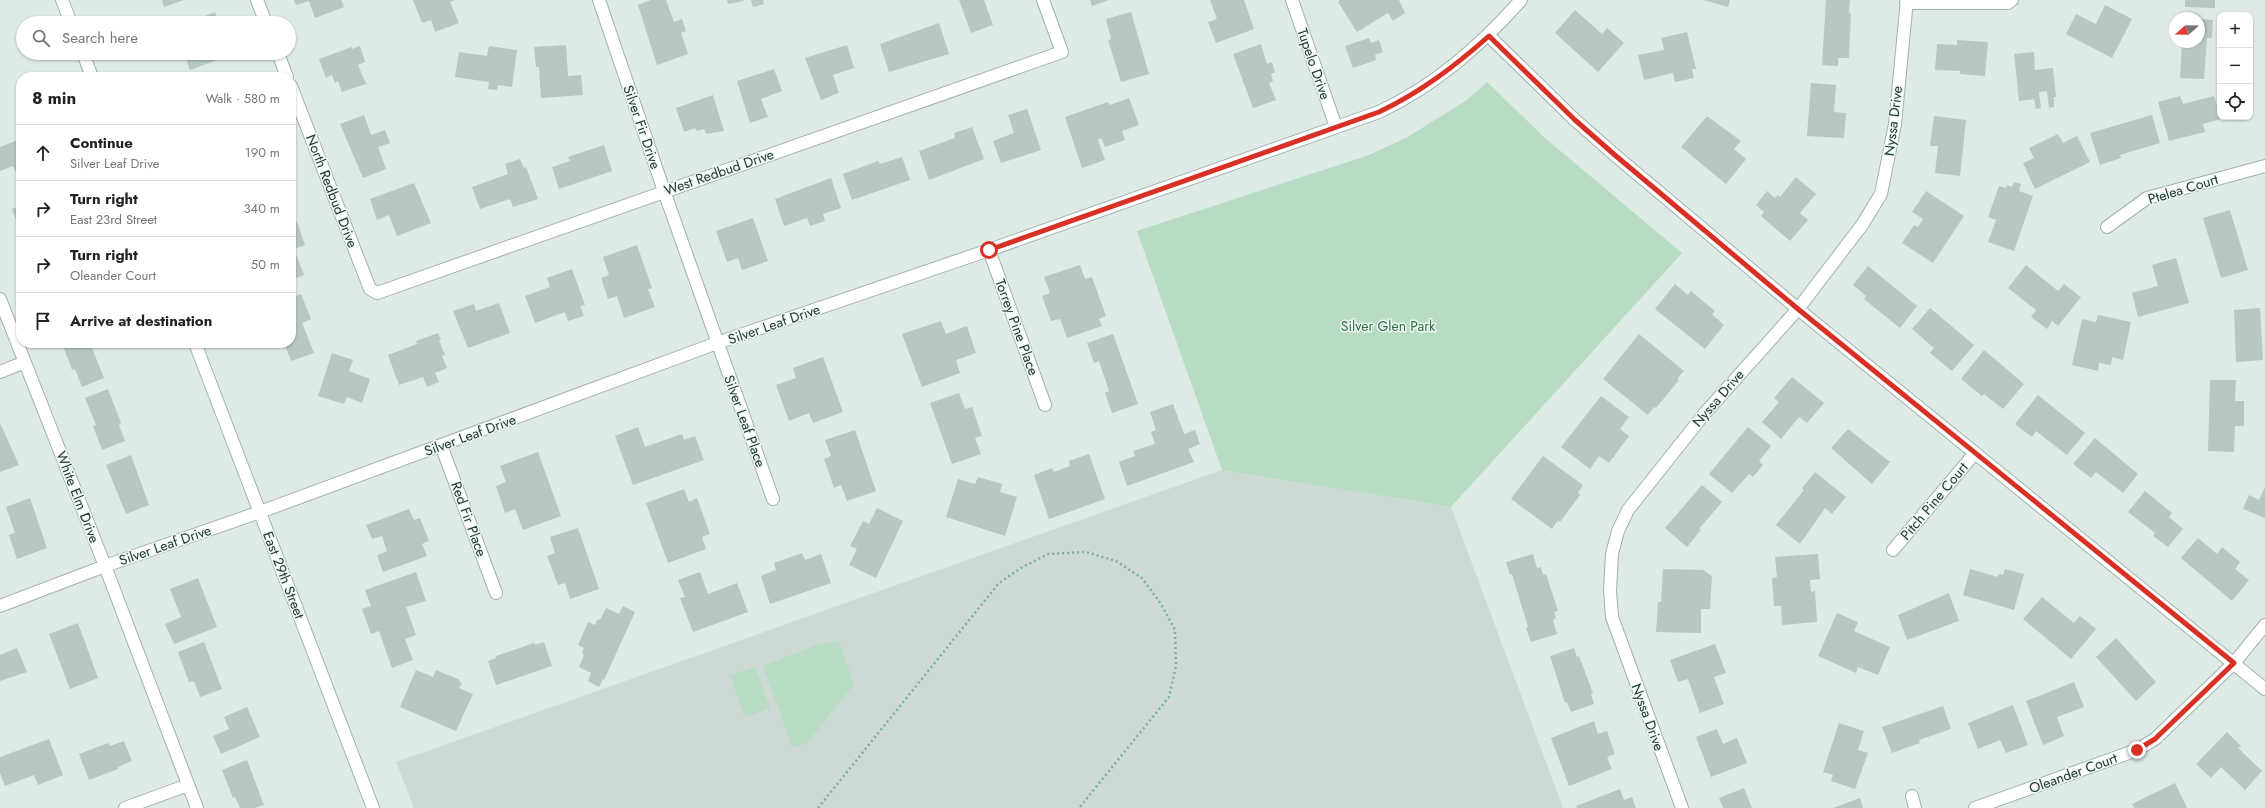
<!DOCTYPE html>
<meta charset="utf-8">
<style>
body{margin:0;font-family:Jost,sans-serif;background:#f2f2f2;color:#222}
.controls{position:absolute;right:12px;top:12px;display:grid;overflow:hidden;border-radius:8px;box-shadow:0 1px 3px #0004}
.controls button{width:36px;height:36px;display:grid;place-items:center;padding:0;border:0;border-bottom:1px solid #e0e0e0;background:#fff;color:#222;font:20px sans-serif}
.compass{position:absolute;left:2169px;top:12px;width:36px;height:36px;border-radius:50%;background:#fff;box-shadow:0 1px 3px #0004;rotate:250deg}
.stop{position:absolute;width:12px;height:12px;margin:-9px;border:3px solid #d93025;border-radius:50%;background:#fff}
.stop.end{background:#d93025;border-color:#fff;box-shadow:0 1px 4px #0008}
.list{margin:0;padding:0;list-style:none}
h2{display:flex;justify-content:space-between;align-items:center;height:52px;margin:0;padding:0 16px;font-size:17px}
h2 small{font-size:13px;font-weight:400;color:#767676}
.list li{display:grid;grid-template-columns:26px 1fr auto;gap:12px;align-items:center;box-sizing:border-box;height:56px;padding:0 16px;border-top:1px solid #e0e0e0}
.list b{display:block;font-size:15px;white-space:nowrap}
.list p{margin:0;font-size:13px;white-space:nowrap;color:#767676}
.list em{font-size:13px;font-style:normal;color:#767676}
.icon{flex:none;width:22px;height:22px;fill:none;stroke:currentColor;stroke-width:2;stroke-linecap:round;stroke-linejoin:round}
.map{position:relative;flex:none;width:2265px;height:808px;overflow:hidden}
.search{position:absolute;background:#fff;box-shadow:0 1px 3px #0004;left:16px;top:16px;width:280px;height:44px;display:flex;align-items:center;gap:10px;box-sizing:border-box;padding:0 14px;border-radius:22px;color:#767676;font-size:15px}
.panel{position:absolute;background:#fff;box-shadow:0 1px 3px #0004;left:16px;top:72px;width:280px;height:276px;border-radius:16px}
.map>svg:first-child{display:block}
</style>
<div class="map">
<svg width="2265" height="808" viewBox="0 0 2265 808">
<rect width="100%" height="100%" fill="#deeae5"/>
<path fill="#cddad4" d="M1222 470 1451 507 1563 808H414L396 762Z"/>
<path fill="#b7dbc3" d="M1487 82 1545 138 1682 253 1451 507 1222 470 1137 231 1369 155 1406 138 1467 100Z
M839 641 854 684 808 742 793 748 763 666 817 645Z
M755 667 770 708 745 717 730 676Z"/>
<path fill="#b7c7c1" d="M162 0H184L164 7Z
M294 0H341L344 7 315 18 309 1 296 5Z
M413 0H455L450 2 459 23 435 32 431 20 422 23Z
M651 0H666L674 22 682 19 686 31 681 33 688 54 657 65 638 5Z
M727 0H743L744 1 728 4Z
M751 0H763L764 4 753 7Z
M959 0H984L993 25 971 33Z
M1090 0H1109L1092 6Z
M1210 0H1244L1254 29 1216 43 1208 22 1217 19Z
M1340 0H1399L1405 13 1393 21 1388 13 1357 32 1338 2Z
M1704 0H1730L1728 7Z
M1826 0H1850L1849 13H1851L1849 58H1838V66L1822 65Z
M2185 0H2215V8L2185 7Z
M2105 5 2132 19 2112 58 2066 34 2076 14 2096 24Z
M1575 10 1602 34 1607 28 1624 43 1598 72 1555 33Z
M215 12 219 23H196L195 20Z
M1131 12 1149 74 1121 82 1108 40 1111 39 1106 19Z
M2199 19 2213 20 2212 38H2207L2204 79 2180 78 2182 42H2199Z
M939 23 949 54 889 72 880 44Z
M1687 32 1696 69H1692L1694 78 1675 82 1673 73 1644 80 1638 55 1664 50 1661 38Z
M1369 38 1371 43 1379 40 1383 52 1375 55 1376 60 1353 68 1345 46Z
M1957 40 1988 42 1985 76 1960 74V71L1935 70 1937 44 1957 45Z
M1261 44 1267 64 1272 62 1275 72 1271 74 1273 81 1269 83 1276 100 1253 108 1233 54Z
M566 45 568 76 581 75 583 95 541 98 539 67H536L534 47Z
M847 45 854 68 833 75 839 93 821 100 805 58Z
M360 46 365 62 358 65 366 84 342 92 338 81 335 83 332 75 326 78 319 59 352 47V49Z
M489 46 517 50 512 87 498 85 497 90 488 89 489 82 455 77 459 52 487 56Z
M2034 52 2035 70 2053 68 2056 97H2054V107L2049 108 2047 91 2039 92 2041 108 2036 109 2034 99 2019 101 2014 54Z
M184 53H214L217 60 190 70Z
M774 69 782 91 761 99 768 117 750 123 737 81Z
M1811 83 1836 85 1834 112 1846 113 1844 138 1807 136Z
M713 95 724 131 706 134 704 129 697 131 695 128 684 132 676 108Z
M2180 96 2183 104 2214 96 2221 119 2203 124 2205 132 2169 141 2158 102Z
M1129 98 1139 125 1122 131 1125 140 1105 147 1101 138 1098 140 1105 160 1082 168 1065 117 1108 102 1110 105Z
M1027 109 1041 150 1001 163 993 141 1014 133 1008 115Z
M364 115 371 135 385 130 390 143 378 147 386 169 363 178 340 124Z
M2152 115 2160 143 2120 155 2121 158 2100 165 2090 133Z
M1707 116 1741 141 1734 149 1746 159 1726 184 1681 147Z
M1934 116 1966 120 1960 176 1935 173 1938 146H1930Z
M972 127 984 159 929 180 919 151 955 138 954 133Z
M2058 134 2063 143 2077 136 2090 162 2035 189 2023 163 2034 158 2029 148Z
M21 139V180H19L13 166 0 171V147Z
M604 145 612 171 559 189 552 167 570 161 568 157Z
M902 157 910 180 852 200 843 174 878 161 880 164Z
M520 159 524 168 526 167 538 199 513 207 510 199 480 209 472 187 508 174 505 164Z
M1796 177 1816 194 1800 213 1808 220 1790 241 1761 216 1764 212 1756 205 1767 191 1775 198 1778 195 1780 197Z
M831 178 841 208 823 214 825 221 810 226 807 218 784 226 775 199Z
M2014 182 2021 184 2019 191 2033 196 2014 251 1988 242 1996 220 1988 217 1999 186 2006 188 2007 185 2012 187Z
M414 183 431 223 397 236 389 215 377 220 370 199Z
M1926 191 1964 216 1933 263 1902 243 1914 225 1918 227 1923 219 1912 212Z
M21 206V233L12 209Z
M2230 210 2248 270 2221 278 2203 218Z
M753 218 768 261 742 270 738 258 727 262 716 231Z
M297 222 305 245 294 249 304 275 291 280V224Z
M637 245 652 288 648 289 655 307 624 318 617 296 608 299 601 278 609 275 603 257Z
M2176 258 2189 303 2138 317 2132 293 2158 286 2152 265Z
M1080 265 1085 279 1092 277 1106 316 1099 319 1102 326 1067 338 1060 319 1051 321 1042 296 1050 293 1044 277Z
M2026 265 2058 291 2064 284 2081 297 2058 326 2052 321 2047 329 2031 317 2036 310 2008 288Z
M1868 266 1917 306 1900 328 1864 299 1866 296 1853 285Z
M572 269 585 305 580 306 584 316 568 321 565 312 535 323 525 296 550 287 547 278Z
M1675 284 1688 295 1691 291 1715 311 1712 314 1724 325 1705 349 1655 309Z
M301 294 311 319 302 323 314 353 291 361 284 343H291V298Z
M499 303 510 333 468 348 453 311 474 304 476 311Z
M1930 308 1974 345 1952 371 1930 353 1934 348 1912 329Z
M2260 308 2263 360 2236 362 2234 310Z
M2098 315 2131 322 2123 360 2112 357 2111 365 2099 363 2098 371 2072 365 2082 319 2096 322Z
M941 321 946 334 967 326 976 353 956 360 960 373 922 387 902 334Z
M438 333 441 340H439L445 355 442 356 447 368 435 373 439 382 427 387 423 377 399 385 388 355 417 344 416 341Z
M1113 334 1138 404 1112 413 1105 393 1109 391 1099 361 1094 363 1087 343Z
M1639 334 1684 371 1677 379 1679 380 1656 408 1654 407 1648 415 1603 379Z
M62 343H90L104 378 82 387 75 369 72 370Z
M1984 350 2024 384 2003 409 1984 394 1982 396 1961 379Z
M332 353 353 360 349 371 370 379 362 403 347 397 344 404 318 396Z
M823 357 843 412 813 423 809 413 789 421 776 385 796 378 793 368Z
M1792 377 1824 403 1807 423 1799 417 1781 439 1762 422 1779 402 1774 398Z
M2210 380H2236L2235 401H2244V426H2235L2234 452 2208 451Z
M108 389 121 423 119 425 125 441 102 450 93 426 96 425 85 398Z
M959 393 965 409 972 407 982 436 975 438 981 454 952 464 930 403Z
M2038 395 2085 433 2067 455 2036 431 2032 437 2015 424Z
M1601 396 1629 417 1620 429 1629 436 1609 463 1599 456 1590 469 1561 447Z
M1173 404 1184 434 1195 430 1200 444 1188 449 1194 462 1127 486 1119 462 1135 456 1133 451 1155 444 1151 432 1156 430 1150 412Z
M0 423 19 465 0 472Z
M638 427 645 447 682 434 684 440 695 436 704 460 633 485 615 436Z
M1748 427 1771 446 1759 461 1763 465 1753 477 1749 474 1732 493 1709 474Z
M1848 429 1890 462 1872 484 1831 448Z
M855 430 876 491 847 501 841 485 834 488 824 459 831 456 825 440Z
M2095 438 2138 474 2123 493 2096 472 2091 478 2073 464Z
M538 452 561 516 523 530 515 509 505 513 496 486 506 482 500 466Z
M1089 454 1105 499 1049 519 1034 475 1052 468 1054 472 1070 466 1069 461Z
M131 455 149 505 126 514 106 465Z
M1543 456 1583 485 1578 493 1580 495 1560 522 1558 520 1552 529 1511 499Z
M1815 472 1846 497 1832 514 1825 508 1800 544 1776 525 1804 490 1802 488Z
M978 477 1002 484 1000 492 1017 497 1005 536 946 517 958 479 975 484Z
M1702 485 1722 502 1699 529 1701 530 1687 547 1665 528Z
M2265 487V518L2243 509 2249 495 2259 500Z
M684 489 689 502 697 498 710 534 702 537 706 549 668 563 646 503Z
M2145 491 2172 513 2169 517 2183 529 2168 547 2153 536 2155 533 2128 512Z
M30 498 47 548 17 559 9 535 15 533 6 507Z
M877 508 903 521 876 578 849 565 857 549 850 546 863 521 869 524Z
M409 509 414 520 420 518 429 541 422 544 427 556 383 572 377 555 387 551 382 536 372 539 366 525Z
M578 528 599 589 570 599 565 583 558 585 547 556 555 553 550 537Z
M2198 538 2217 554 2222 547 2240 562 2235 569 2249 580 2232 601 2181 558Z
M802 553 805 560 821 554 831 583 770 604 761 576 776 570 774 563Z
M1533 554 1537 568 1541 567 1543 575 1546 574 1558 611 1554 612 1556 618 1553 620 1557 634 1531 642 1526 628 1528 627 1512 574 1510 575 1506 562Z
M1818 554 1820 579 1810 580 1811 592 1815 591 1817 622 1782 625 1781 606H1774L1772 578 1777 577 1775 557Z
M1663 569 1703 570 1712 576 1710 609H1701V633L1656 632 1658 602H1661Z
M1970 569 1998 577 1999 574 2003 575 2005 569 2024 574 2014 610 1963 595Z
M416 572 426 601 406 607 416 635 405 639 413 660 392 668 379 631 371 634 362 609 371 606 365 590Z
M700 572 708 594 737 583 748 612 693 632 680 598 685 597 678 580Z
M198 578 217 627 174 644 165 624 181 617 170 589Z
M1949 593 1959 621 1907 640 1898 615Z
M2042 597 2074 623 2080 616 2096 629 2071 659 2023 619Z
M623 606 635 612 604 680 603 679 599 687 588 681 591 673 579 667 584 655 582 653 584 648 578 645 588 622 595 625 598 619 600 620 606 608 619 614Z
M1837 613 1858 622 1854 631 1890 647 1878 675 1858 667 1856 673 1818 656Z
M78 623 98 678 70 689 49 634Z
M2116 638 2156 682 2136 701 2096 657Z
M204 642 222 689 200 697 194 681 189 682 178 652Z
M544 642 552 666 496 685 488 661 496 658V656L534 643 535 645Z
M1715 644 1726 673 1714 677 1724 704 1700 713 1688 679 1678 682 1670 660Z
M17 648 27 672 0 681V655Z
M1574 648 1577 657 1579 656 1593 693 1591 694 1594 704 1571 712 1567 702 1565 703 1550 656Z
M416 670 433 677 436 670 460 680 459 682 462 683 459 688 473 694 456 731 400 707Z
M2074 682 2084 707 2057 717 2064 736 2043 745 2026 701Z
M2013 705 2028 745 2006 753 2000 740 1978 749 1968 723Z
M1943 706 1951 729 1919 740 1920 743 1892 753 1882 727Z
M247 707 260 737 221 754 213 736 229 729 224 717Z
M1594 721 1598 734 1607 731 1615 754 1607 757 1612 769 1569 786 1551 738Z
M1839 723 1864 731 1858 750 1868 753 1855 789 1831 781 1833 775 1823 772Z
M1717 729 1723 744 1737 738 1747 763 1711 777 1696 737Z
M2227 732 2241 746 2238 748 2262 771 2245 790 2221 767 2211 778 2196 764Z
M49 739 63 775 38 785 34 775 5 786 0 773V757Z
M124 741 132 761 118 767V769L89 780 79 754 108 743 110 746Z
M247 760 264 805 255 808H240L235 797 233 798 222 770Z
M2175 783 2187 808H2134L2132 804Z
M1744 788 1752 808H1723L1719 798Z
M1620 789 1624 800 1632 797 1636 808H1577L1576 806Z
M1860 798 1863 808H1833Z"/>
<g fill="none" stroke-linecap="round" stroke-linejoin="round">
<defs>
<path id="street" d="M257 0 266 23
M599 0 664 191 773 499
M1292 0 1336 127
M1906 3H2008L2012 0
M1489 36 1575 120 1616 156 1798 309 2265 689
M278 53 287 77
M291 86 370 289 377 293 1062 52 1043 0
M2107 227 2147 198 2265 166
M989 250 1045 405
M0 299 105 566 197 808
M0 372 25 362
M441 445 496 593
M1893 550 1975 453
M0 606 105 566 260 512 717 343 989 250 1379 112C1436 85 1480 46 1521 0
M1912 796 1915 808
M125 808 188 785
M1682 808 1612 617 1610 591 1612 554 1618 531 1628 510 1705 413 1798 309 1862 225 1881 194 1895 124 1907 0
M1975 808 2137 750 2155 739 2234 663 2265 625"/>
<path id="secondary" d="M62 0 71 23
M83 53 92 77
M195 343 373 808"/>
</defs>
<use href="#street" stroke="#a1b1ac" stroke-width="14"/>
<use href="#secondary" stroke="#9eb5ae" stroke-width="14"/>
<path stroke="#7fada1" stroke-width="2.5" stroke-dasharray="2 3" stroke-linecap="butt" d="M818 808 999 583 1021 568 1048 554 1086 552 1116 561 1142 578 1161 604 1175 630 1176 666 1169 697 1079 808"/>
<use href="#street" stroke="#fff" stroke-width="12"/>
<use href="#secondary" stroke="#fff" stroke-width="12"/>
</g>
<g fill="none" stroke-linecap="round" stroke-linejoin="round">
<path stroke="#d93025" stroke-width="5" d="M989 250 1379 112C1421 92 1455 66 1489 36L1575 120 1616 156 1798 309 2234 663 2155 739 2137 750"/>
</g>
<g text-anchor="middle" stroke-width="3" stroke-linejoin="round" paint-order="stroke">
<g font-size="14" fill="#203934" stroke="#eff7f3">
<text transform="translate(1314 64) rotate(71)" y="5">Tupelo Drive</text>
<text transform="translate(1893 121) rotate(-83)" y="5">Nyssa Drive</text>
<text transform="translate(642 127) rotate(71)" y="5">Silver Fir Drive</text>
<text transform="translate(719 172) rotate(-19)" y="5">West Redbud Drive</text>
<text transform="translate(2183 189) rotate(-17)" y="5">Ptelea Court</text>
<text transform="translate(332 191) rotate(69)" y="5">North Redbud Drive</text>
<text transform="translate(774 324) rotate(-19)" y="5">Silver Leaf Drive</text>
<text transform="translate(1017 327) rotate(70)" y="5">Torrey Pine Place</text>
<text transform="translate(1718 398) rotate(-49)" y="5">Nyssa Drive</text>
<text transform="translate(745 421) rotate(70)" y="5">Silver Leaf Place</text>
<text transform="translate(470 435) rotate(-20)" y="5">Silver Leaf Drive</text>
<text transform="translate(78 497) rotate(69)" y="5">White Elm Drive</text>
<text transform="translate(1934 501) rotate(-50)" y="5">Pitch Pine Court</text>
<text transform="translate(469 519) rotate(70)" y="5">Red Fir Place</text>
<text transform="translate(165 545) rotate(-19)" y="5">Silver Leaf Drive</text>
<text transform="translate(284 575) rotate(69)" y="5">East 29th Street</text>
<text transform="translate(1648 717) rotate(70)" y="5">Nyssa Drive</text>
<text transform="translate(2073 773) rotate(-20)" y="5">Oleander Court</text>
</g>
<g font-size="14" fill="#2b7049" stroke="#eff7f3">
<text x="1388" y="331">Silver Glen Park</text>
</g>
</g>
</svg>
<div class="controls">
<button>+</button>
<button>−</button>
<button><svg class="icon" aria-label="locate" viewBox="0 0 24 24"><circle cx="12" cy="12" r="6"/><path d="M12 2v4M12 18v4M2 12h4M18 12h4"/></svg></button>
</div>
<svg class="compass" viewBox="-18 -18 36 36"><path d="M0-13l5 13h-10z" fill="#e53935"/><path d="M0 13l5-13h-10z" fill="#767676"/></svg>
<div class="stop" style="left:989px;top:250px"></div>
<div class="stop end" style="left:2137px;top:750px"></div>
<div class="search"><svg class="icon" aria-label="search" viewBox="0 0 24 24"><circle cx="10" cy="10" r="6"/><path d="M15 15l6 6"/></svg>Search here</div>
<section class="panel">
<h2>8 min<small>Walk · 580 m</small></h2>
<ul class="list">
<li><svg class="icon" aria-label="ahead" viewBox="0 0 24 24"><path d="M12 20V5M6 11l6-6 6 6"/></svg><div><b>Continue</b><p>Silver Leaf Drive</p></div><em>190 m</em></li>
<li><svg class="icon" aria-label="right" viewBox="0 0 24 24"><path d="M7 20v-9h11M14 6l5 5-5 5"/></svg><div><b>Turn right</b><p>East 23rd Street</p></div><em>340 m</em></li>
<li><svg class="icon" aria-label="right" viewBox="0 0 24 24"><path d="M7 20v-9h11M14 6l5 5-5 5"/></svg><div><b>Turn right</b><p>Oleander Court</p></div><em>50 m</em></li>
<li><svg class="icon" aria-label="arrive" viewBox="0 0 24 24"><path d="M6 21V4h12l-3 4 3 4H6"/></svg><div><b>Arrive at destination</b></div></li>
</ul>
</section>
</div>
